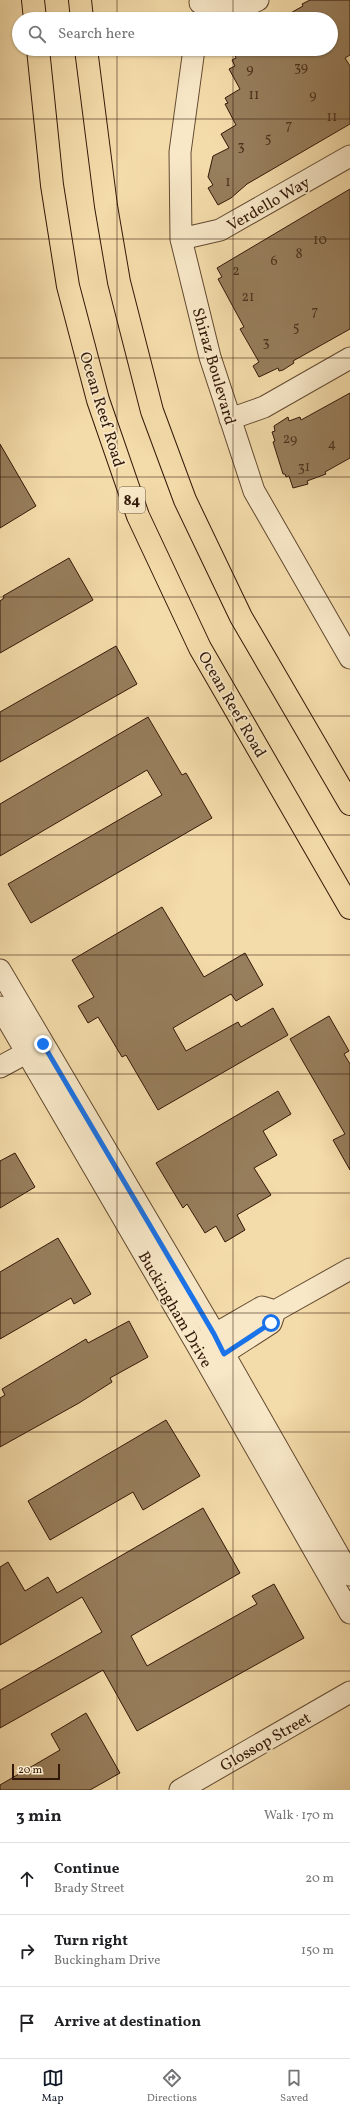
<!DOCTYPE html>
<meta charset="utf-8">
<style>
body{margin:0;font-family:Vollkorn,serif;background:#f6f6f6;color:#202124}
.scale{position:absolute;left:12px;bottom:10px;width:48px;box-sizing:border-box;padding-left:4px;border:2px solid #321808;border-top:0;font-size:11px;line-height:14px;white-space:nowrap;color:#321808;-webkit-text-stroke:3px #f8e8c8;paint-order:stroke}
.stop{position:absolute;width:12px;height:12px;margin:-9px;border:3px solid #1a73e8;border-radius:50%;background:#fff}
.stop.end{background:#1a73e8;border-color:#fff;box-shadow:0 1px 4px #0008}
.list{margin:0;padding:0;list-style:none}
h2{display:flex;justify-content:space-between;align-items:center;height:52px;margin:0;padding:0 16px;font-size:17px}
h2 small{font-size:13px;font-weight:400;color:#757577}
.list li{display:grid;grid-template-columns:26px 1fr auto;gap:12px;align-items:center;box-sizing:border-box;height:72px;padding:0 16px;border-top:1px solid #e0e0e0}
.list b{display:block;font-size:15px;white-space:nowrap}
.list p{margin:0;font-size:13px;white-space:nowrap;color:#757577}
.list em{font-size:13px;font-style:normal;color:#757577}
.icon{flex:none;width:22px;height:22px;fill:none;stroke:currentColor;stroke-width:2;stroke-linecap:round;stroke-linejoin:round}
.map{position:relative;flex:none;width:350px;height:1790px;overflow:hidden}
.search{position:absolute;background:#fff;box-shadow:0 1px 3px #0004;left:12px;right:12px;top:12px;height:44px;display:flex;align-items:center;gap:10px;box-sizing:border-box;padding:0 14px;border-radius:22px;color:#757577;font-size:15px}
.sheet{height:268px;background:#fff}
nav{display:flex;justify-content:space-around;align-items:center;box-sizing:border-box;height:56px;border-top:1px solid #e0e0e0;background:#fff;font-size:11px;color:#757577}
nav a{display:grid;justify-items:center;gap:2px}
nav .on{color:#111827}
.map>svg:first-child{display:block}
</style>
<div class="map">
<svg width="350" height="1790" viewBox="0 0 350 1790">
<rect width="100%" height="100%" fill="#f4dcaa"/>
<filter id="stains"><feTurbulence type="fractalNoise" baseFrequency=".005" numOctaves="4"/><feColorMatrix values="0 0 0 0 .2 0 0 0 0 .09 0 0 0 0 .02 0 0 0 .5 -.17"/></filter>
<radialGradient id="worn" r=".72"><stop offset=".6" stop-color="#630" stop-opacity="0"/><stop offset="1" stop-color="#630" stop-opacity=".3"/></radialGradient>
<path fill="#977e5c" stroke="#321808" d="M310 0H350V55L345 58 350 66V124L247 184 231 198 218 205 208 188 213 185 208 177 213 156 229 148 221 134 236 125 225 104 228 103 225 98 240 89 229 69 235 66 232 60 236 58 234 53 241 49H331V19H280L303 6 302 4Z
M350 189V329L293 361 294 363 283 370 279 371 278 368 259 377 253 366 259 362 240 329 244 327 218 279 222 277 217 268Z
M350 393V458L325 472 326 474 307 481 308 484 293 488 289 476 286 477 285 474H283L273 442 275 441 272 432 275 431 274 426 288 417 289 421 300 417 301 420Z
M0 444 36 506 0 528Z
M69 558 93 600 0 653V601L4 598 3 596Z
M116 646 137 684 0 762V712Z
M148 717 182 775 186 773 212 818 31 923 8 884 162 795 147 770 0 856V804Z
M162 907 204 977 245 953 263 985 236 1001 231 994 173 1028 186 1051 238 1022 241 1027 273 1008 288 1035 158 1110 126 1055 122 1057 98 1017 88 1023 78 1006 94 997 72 960Z
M329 1016 349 1051 344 1054 350 1064V1170L333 1140 345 1134 290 1039Z
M278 1091 291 1114 263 1131 277 1155 254 1168 271 1195 237 1215 245 1230 225 1242 216 1226 205 1233 187 1204 183 1208 156 1163Z
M15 1153 35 1187 0 1208V1161Z
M58 1238 91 1294 74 1304 71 1298 0 1339V1272Z
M129 1321 148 1357 110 1378 112 1382 79 1403 0 1447V1398L5 1395 2 1389 86 1339 88 1343Z
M166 1420 200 1476 143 1510 133 1492 50 1540 28 1501Z
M203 1508 240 1573 131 1636 147 1666 257 1604 252 1596 274 1584 304 1638 137 1731 103 1670 0 1728V1690L102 1632 82 1597 0 1645V1567L8 1562 25 1591 48 1577 57 1593Z
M86 1713 120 1773 90 1790H0V1785L60 1750 51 1734Z"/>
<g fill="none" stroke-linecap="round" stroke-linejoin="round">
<defs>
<path id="minor" d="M200 3 248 5 258 0
M194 49 180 152 181 239 210 357 254 491 350 658
M181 239 220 230 350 156
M230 419 264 407 350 358
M0 970 215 1334 224 1354 350 1575
M0 1007 197 1345 350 1613
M0 1067 39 1046
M203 1341 262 1307 275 1311
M212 1361 271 1323 275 1311 350 1269
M180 1790 350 1692"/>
<path id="major" d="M33 0 35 19
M80 0 82 19
M38 49 52 185 68 286 98 400 138 516 200 648 350 908
M86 49 106 206 119 282 152 411 185 500 241 617 350 804"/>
</defs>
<use href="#minor" stroke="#624930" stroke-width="23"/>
<use href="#major" stroke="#321808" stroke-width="24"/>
<use href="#minor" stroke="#f8e8c8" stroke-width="21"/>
<use href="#major" stroke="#f4dcaa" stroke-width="22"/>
</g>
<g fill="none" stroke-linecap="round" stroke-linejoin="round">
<path stroke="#1a73e8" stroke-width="5" d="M43 1044 214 1334 224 1354 271 1323"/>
</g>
<path fill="none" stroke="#321808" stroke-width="1" stroke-opacity="0.55" d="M117 0V19M233 0V19M117 49V1790M233 49V1790M0 119H350M0 239H350M0 358H350M0 477H350M0 597H350M0 716H350M0 835H350M0 955H350M0 1074H350M0 1193H350M0 1313H350M0 1432H350M0 1551H350M0 1671H350"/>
<g text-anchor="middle" stroke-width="3.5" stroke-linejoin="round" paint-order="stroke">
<g font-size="14" fill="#4b321d">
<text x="301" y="71">39</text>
<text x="250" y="73">9</text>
<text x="254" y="99">11</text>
<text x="313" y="99">9</text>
<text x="332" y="121">11</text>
<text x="289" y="129">7</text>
<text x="268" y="142">5</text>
<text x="241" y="150">3</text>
<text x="228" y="186">1</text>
<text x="320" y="244">10</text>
<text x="299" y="258">8</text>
<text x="274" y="265">6</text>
<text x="236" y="275">2</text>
<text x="248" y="301">21</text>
<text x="315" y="315">7</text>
<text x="296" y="331">5</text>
<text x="266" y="346">3</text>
<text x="290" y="443">29</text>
<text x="332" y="448">4</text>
<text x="304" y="471">31</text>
</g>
<rect fill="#f8e8c8" stroke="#6d5642" stroke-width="1" x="119" y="487" width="26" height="26" rx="3"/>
<g font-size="15" font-weight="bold" fill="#321808">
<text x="132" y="505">84</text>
</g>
<g font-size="16" fill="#321808" stroke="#f8e8c8">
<text transform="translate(268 203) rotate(-30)" y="6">Verdello Way</text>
<text transform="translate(215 366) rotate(74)" y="6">Shiraz Boulevard</text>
<text transform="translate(103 409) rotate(73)" y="6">Ocean Reef Road</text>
<text transform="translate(233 704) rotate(60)" y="6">Ocean Reef Road</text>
<text transform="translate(176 1309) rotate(60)" y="6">Buckingham Drive</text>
<text transform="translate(265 1741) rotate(-30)" y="6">Glossop Street</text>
</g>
</g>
<rect width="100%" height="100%" filter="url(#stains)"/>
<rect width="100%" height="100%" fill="url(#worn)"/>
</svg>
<div class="scale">20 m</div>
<div class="stop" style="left:271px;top:1323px"></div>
<div class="stop end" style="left:43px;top:1044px"></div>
<div class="search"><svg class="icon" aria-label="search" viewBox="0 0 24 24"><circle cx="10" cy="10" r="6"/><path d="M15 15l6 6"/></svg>Search here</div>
</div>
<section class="sheet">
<h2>3 min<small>Walk · 170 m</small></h2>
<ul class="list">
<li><svg class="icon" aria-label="ahead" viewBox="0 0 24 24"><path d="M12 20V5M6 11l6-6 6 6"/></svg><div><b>Continue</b><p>Brady Street</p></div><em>20 m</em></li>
<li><svg class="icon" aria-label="right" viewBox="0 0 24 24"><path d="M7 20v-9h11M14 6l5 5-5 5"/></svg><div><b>Turn right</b><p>Buckingham Drive</p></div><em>150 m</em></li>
<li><svg class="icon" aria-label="arrive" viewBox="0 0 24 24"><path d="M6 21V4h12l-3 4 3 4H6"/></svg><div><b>Arrive at destination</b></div></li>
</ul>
</section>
<nav>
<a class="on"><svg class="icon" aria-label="map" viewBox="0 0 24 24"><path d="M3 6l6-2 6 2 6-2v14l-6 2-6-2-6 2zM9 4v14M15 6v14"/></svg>Map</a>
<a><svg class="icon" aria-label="directions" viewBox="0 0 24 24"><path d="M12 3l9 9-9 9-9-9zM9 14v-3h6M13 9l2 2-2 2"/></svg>Directions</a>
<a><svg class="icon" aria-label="saved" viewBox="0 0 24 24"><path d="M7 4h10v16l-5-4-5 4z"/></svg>Saved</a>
</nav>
